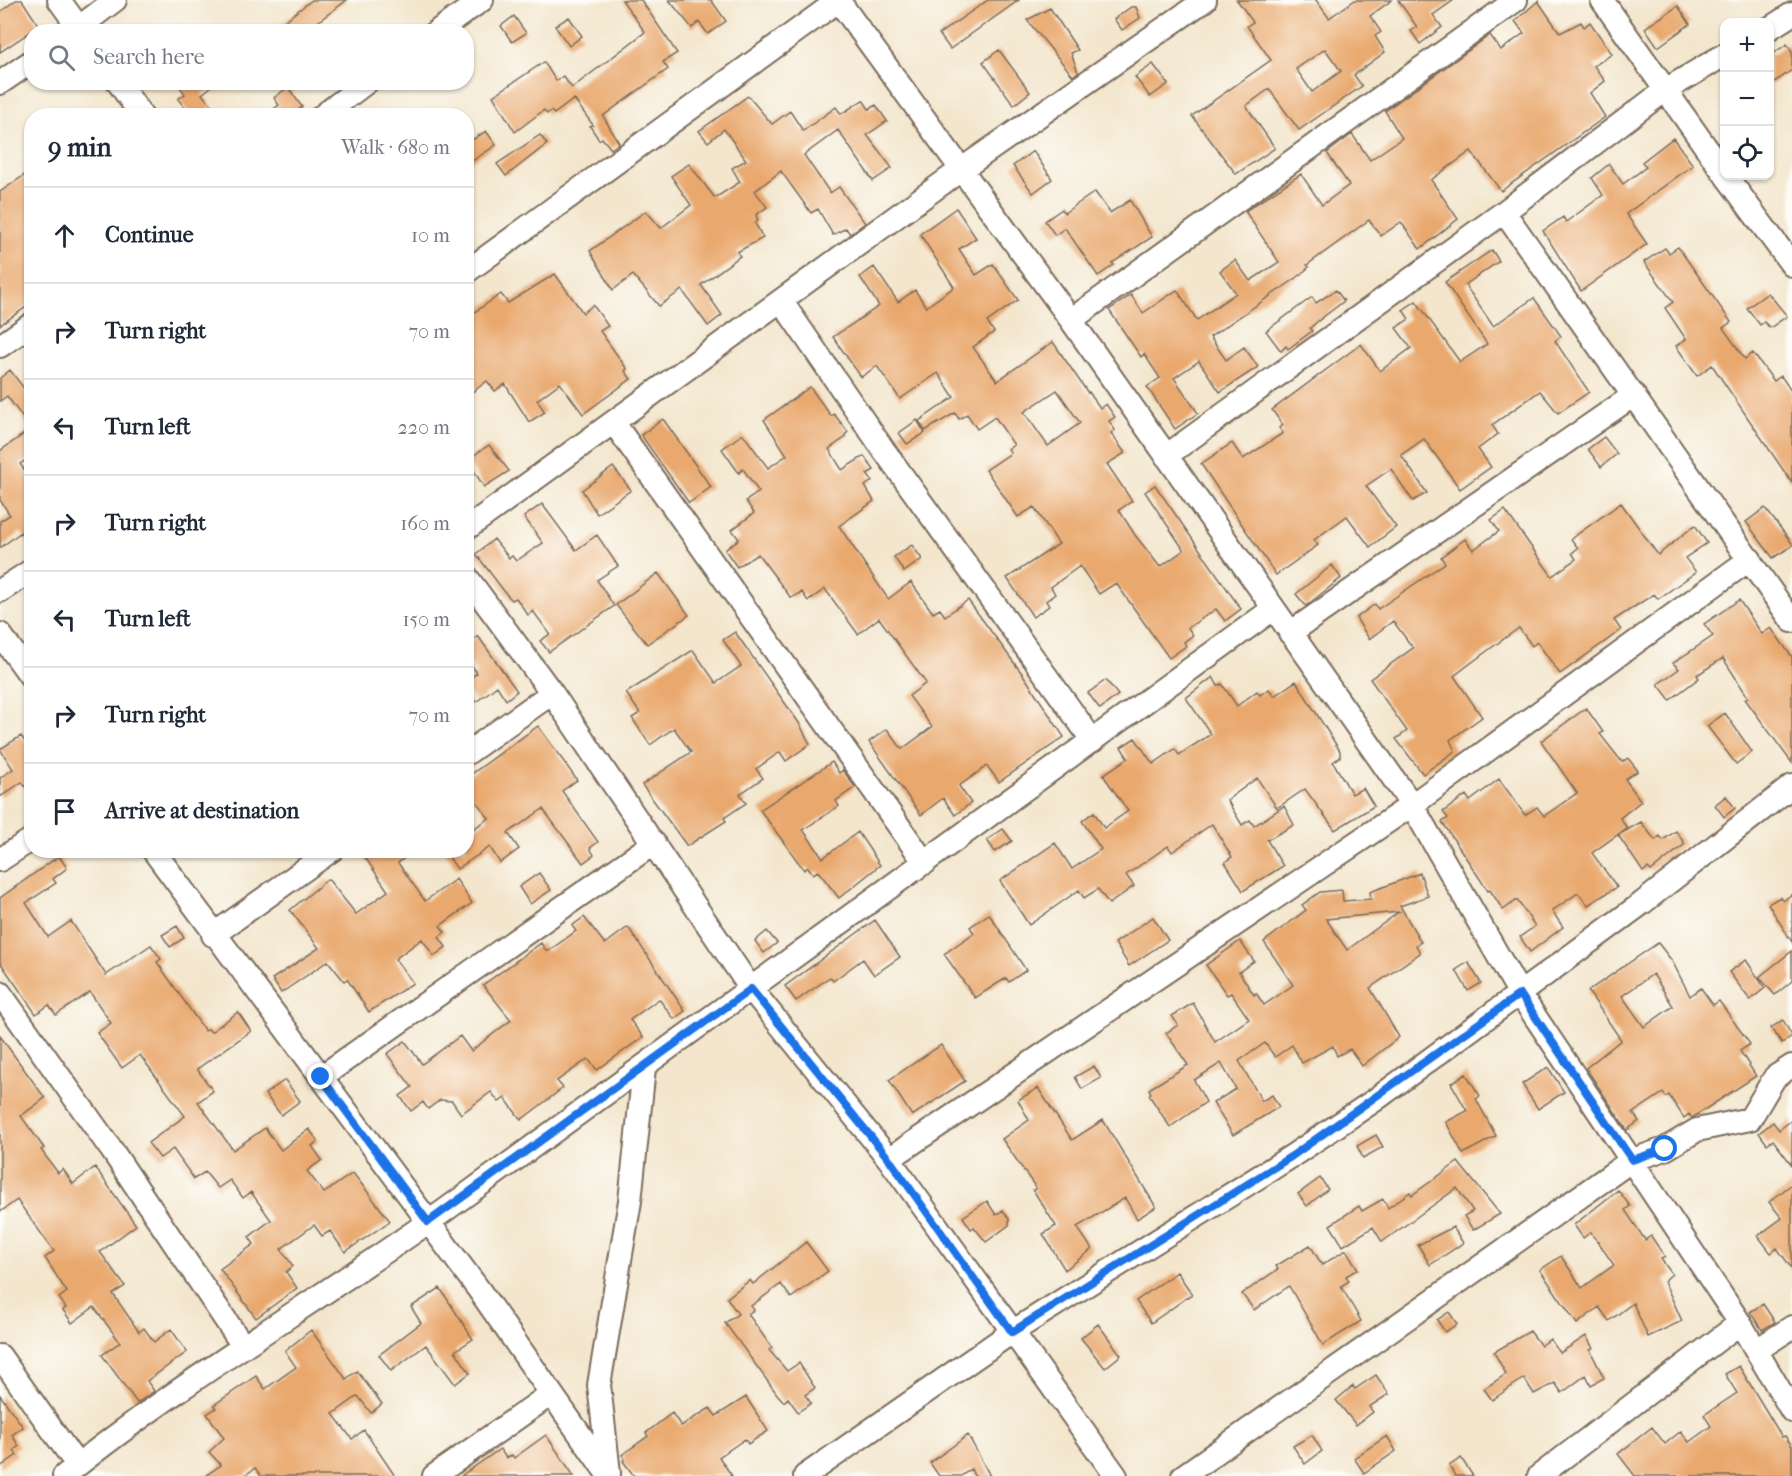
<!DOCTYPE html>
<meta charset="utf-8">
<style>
body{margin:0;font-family:"IM FELL French Canon",serif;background:#f6f6f7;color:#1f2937}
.controls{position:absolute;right:18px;top:18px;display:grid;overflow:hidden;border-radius:12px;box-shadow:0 2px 4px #0004}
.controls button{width:54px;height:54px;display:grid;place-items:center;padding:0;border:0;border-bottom:2px solid #e0e1e3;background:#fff;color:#1f2937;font:30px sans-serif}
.stop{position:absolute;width:18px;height:18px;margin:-14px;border:4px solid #1a73e8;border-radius:50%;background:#fff}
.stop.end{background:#1a73e8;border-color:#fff;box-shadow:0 2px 6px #0008}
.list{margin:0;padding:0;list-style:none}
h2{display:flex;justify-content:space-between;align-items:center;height:78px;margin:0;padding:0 24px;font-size:26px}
h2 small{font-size:20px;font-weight:400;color:#747a83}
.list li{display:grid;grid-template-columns:39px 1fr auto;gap:18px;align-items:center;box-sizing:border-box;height:96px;padding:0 24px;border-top:2px solid #e0e1e3}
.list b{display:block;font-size:22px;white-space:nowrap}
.list em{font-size:20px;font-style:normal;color:#747a83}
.icon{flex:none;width:33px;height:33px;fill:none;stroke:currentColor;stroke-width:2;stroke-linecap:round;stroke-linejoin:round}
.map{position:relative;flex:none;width:1792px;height:1476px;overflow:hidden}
.search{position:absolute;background:#fff;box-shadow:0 2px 4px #0004;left:24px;top:24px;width:450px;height:66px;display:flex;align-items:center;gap:15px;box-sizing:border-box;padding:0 21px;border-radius:24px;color:#747a83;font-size:22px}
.panel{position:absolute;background:#fff;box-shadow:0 2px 4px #0004;left:24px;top:108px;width:450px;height:750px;border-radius:24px}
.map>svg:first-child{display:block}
</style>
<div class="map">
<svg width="1792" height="1476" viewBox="0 0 1792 1476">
<rect width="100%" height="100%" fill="#fdfcf7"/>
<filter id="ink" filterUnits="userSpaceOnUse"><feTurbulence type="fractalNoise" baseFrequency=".0167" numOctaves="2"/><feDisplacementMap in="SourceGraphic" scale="12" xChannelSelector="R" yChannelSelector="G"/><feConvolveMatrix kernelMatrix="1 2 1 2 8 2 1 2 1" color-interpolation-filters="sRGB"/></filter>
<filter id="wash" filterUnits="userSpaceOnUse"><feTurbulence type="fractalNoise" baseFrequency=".008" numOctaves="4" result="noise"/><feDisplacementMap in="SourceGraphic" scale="24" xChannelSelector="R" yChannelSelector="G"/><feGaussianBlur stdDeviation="1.35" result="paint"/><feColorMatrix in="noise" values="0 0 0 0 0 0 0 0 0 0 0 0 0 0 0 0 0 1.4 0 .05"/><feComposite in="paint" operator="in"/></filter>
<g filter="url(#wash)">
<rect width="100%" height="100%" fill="#f3e6cd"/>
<g id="blocks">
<path fill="#e9a86d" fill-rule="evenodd" d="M16 0H22L39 26 0 52V12Z
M312 0H347L304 32H270Z
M622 0H641L677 53 663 62 668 69 603 116 619 143 611 149 602 138 599 140 590 126 593 125 574 99 554 114 551 111 547 114 544 110 515 132 493 96 544 62 556 81 563 76 572 88 645 32Z
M669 0H711L726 21 708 34 699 22 692 28Z
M988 0H1019L950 49 939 34Z
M1237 0H1316L1329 18 1355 0H1392L1370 16 1381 32 1375 36 1385 52 1354 75 1362 86 1299 130 1269 89 1246 106 1275 148 1236 174 1192 116 1271 60 1247 26 1253 22ZM1325 49 1341 71 1312 92 1296 69Z
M1398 0H1454L1433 15 1442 27 1420 44 1411 31 1417 27Z
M1538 1 1560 33 1581 22 1584 27 1590 22 1612 54 1594 66 1605 81 1590 93 1605 117 1501 191 1471 151 1431 180 1458 219 1420 249 1401 222 1381 236 1369 220 1307 265 1309 267 1298 277 1210 337 1226 360 1244 347 1258 367 1220 392 1199 361 1174 378 1198 413 1175 429 1147 387 1160 378 1144 354 1141 357 1109 310 1131 295 1143 313 1177 290 1197 320 1236 293 1220 271 1235 260 1250 281 1279 262 1245 211 1301 174 1322 205 1349 185 1327 153 1352 134 1370 160 1402 138 1385 111 1490 35 1501 50 1524 33 1515 21Z
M1678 6 1690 24 1658 47 1645 28Z
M1131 7H1136L1140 18 1122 30 1114 19Z
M1050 8 1078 50 1071 53 1078 72 1073 76 1027 20Z
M514 16 526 33 512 42 501 26Z
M569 17 582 36 569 46 555 26Z
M1787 44 1792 52V70L1770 85V56Z
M999 50 1030 92 1014 105 983 62Z
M1153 64 1168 84 1150 97 1135 77Z
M177 82H217L202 94 212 106 200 116H191L178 99 185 94Z
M288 87 302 107 290 116H264L279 105 274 98Z
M748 96 772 124 790 111 803 131 836 107 841 114 863 100 869 109 876 105 887 121 867 135 892 168 873 181 838 130 804 155 830 193 839 187 865 223 850 234 846 228 833 235 818 209 811 213 781 171 755 191 767 207 756 215 758 221 755 223 763 238 737 252 740 256 701 285 722 315 708 326 682 290 659 306 633 275 613 290 590 251 646 211 661 228 691 205 671 176 689 164 715 198 740 182 732 168 746 160 724 129 708 142 699 131Z
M486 131 496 145 466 165V144Z
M540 135 547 144 506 176 497 164Z
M1673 138 1693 165 1626 214 1647 244 1581 291 1543 231 1563 217 1566 222 1603 195 1592 178 1609 164 1623 184 1646 167 1642 162Z
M1033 151 1052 179 1033 193 1013 166Z
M32 170V303L0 325V192Z
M1095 192 1110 213 1130 200 1152 237 1112 263 1114 265 1098 276 1065 228 1055 235 1045 221 1062 209 1064 213Z
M956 208 976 238 959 249 976 275 993 264 1018 300 987 322 994 332 973 347 997 381 1053 342 1088 393 1089 392 1100 408 1106 404 1115 417 1109 421 1115 430 1111 433 1125 453 1107 464 1132 501 1119 510 1135 535 1160 567 1184 550 1145 492 1155 485 1241 609 1225 621 1216 609 1188 628 1193 635 1184 642 1186 646 1169 658 1116 583 1099 594 1080 566 1051 587 1055 594 1046 601 1049 606 1033 617 1007 578 1059 544 1034 507 1018 517 986 470 1011 453 1008 449 1014 445 995 417 977 429 967 414 959 419 955 413 925 431 919 421 954 397 938 373 900 399 877 366 861 377 833 337 879 306 860 277 874 267 898 302 915 290 926 307 954 287 920 234ZM1057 390 1080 423 1048 446 1024 412Z
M1678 247 1731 322 1723 328 1745 359 1753 353 1774 381 1781 376 1792 392V483L1712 365 1697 376 1676 346 1686 339 1665 308 1673 302 1644 262 1665 248 1669 253Z
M1492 250 1499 261 1465 285 1493 326 1534 298 1561 336 1555 341 1589 392 1558 413 1540 391 1492 425 1498 434 1478 449 1491 467 1460 489 1424 439 1401 455 1427 493 1413 501 1391 469 1366 486 1396 527 1370 547 1347 516 1314 540 1318 545 1276 575 1201 464 1232 443 1243 459 1283 433 1279 428 1283 425 1272 410 1361 344 1380 371 1411 348 1396 328 1409 319 1403 310 1416 301 1460 362 1487 344 1445 282Z
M555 274 583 313 593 305 608 326 600 331 627 369 625 371 631 379 583 414 560 383 537 400 545 412 529 422 505 384 495 391 487 381 466 397V318L501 294 508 303Z
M1336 290 1344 301 1318 321 1310 328 1312 331 1288 349 1286 346 1281 351 1266 331 1312 297 1316 303Z
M1768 293 1787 316 1770 328 1764 322 1760 325 1747 308Z
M10 370 32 399V456L20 464 32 480V547L21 532 0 548V521L10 515 0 500V451L31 429 7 396 0 401V378Z
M810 387 831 416 834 414 848 432 845 435 846 437 829 449 842 470 864 456 874 470 867 474 872 481 865 486 874 501 839 526 888 599 911 582 933 613 940 609 945 616 968 600 1026 679 1064 737 999 782 987 766 959 786 971 803 955 815 943 798 921 815 869 742 887 729 902 749 932 727 909 696 926 683 879 618 858 634 825 589 808 601 802 592 791 598 758 554 737 567 725 550 739 539 732 530 754 513 746 501 759 492 743 469 739 473 722 449 743 434 768 468 787 455 764 420Z
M663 419 711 487 689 503 641 435Z
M917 420 925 433 907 444 899 433Z
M1604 437 1617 454 1601 467 1588 449Z
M489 445 509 471 484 487 467 460Z
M613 467 631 490 597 514 582 490Z
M1621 503 1658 555 1695 525 1707 543 1685 558 1696 572 1658 599 1654 594 1614 620 1621 630 1560 674 1537 642 1532 646 1519 628 1487 651 1454 676 1482 717 1450 740 1455 751 1423 774 1396 739 1407 731 1370 679 1413 648 1393 621 1369 639 1356 618 1375 604 1378 609 1445 563 1441 557 1465 539 1473 550 1499 531 1491 520 1505 510 1552 576 1576 559 1572 553 1578 548 1571 539Z
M542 504 576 550 597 535 618 566 597 580 614 606 549 652 540 641 550 634 533 611 528 615 516 598 512 600 507 595 476 554 494 539 509 558 512 556 516 561 543 543 524 517Z
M1765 508 1792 543V546L1773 558 1746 522Z
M912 545 922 559 904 572 894 557Z
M1332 565 1341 578 1306 606 1296 594Z
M658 573 689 615 647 644 616 605Z
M1739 600 1762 634 1771 628 1792 657V763L1745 699 1748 697 1723 658 1697 675 1699 678 1670 700 1658 684 1679 669 1673 663 1713 636 1704 624Z
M735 632 799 723 810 744 786 761 780 752 756 769 763 778 740 794 746 803 724 818 726 821 687 846 642 785 691 752 674 728 650 745 632 718 640 713 626 693 693 650 716 683 741 666 723 640Z
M478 636 517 691 506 700 497 686 476 702 466 690V681L477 673 466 657V645Z
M1213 677 1218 686 1222 684 1237 706 1257 691 1260 695 1269 689 1274 696 1296 681 1340 751V757L1333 762 1352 794 1363 788 1374 806 1335 830 1305 789 1277 808 1257 778 1227 800 1242 825 1250 820 1254 826 1284 806 1294 825 1267 840 1283 866 1243 891 1225 862 1232 857 1212 824 1172 852 1168 846 1126 875 1134 886 1109 904 1098 889 1084 898 1079 890 1029 925 1000 881 1055 843 1072 869 1101 849 1082 821 1094 812 1104 828 1128 811 1103 775 1128 758 1121 747 1135 738 1153 764 1175 749 1179 755 1211 734 1186 698Z
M1106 680 1118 695 1100 709 1088 693Z
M1586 708 1603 732 1600 734 1622 762 1628 758 1638 771 1625 779 1641 801 1620 818 1627 828 1592 853 1617 887 1588 905 1578 893 1552 911 1563 927 1530 952 1520 937 1535 926 1517 900 1503 910 1490 890 1488 891 1442 822 1448 818 1443 812 1466 795 1470 801 1499 779 1525 815 1537 807 1544 816 1577 793 1541 741Z
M1725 713 1752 752 1736 764 1707 726Z
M538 726 577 780 562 791 598 842 590 848 594 855 583 863 543 809 508 833 519 849 500 863 490 847 457 869 444 850H466V834L489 818 466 789V778Z
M21 736 32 751V796L22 782 0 797V778L13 769 0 749Z
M832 762 839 773 843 770 855 787 836 801 839 806 803 830 823 858 858 832 880 865 839 898 818 871 813 874 808 867 804 870 760 810Z
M1726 796 1735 808 1724 817 1715 805Z
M1641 822 1655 840 1660 836 1663 840 1676 831 1685 844 1651 871 1648 868 1643 872 1618 835Z
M1003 829 1012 841 995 852 987 840Z
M360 850H415L398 863 425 901 456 879 472 903 440 926 445 932 439 937 446 947 434 956 422 939 395 959 413 983 369 1012 347 979 344 981 328 961 281 993 272 979 319 948 290 910 328 879 356 914 388 891Z
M59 856 67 868 53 879 56 883 26 903 48 937 71 921 106 975 151 945 161 959 157 962 205 1031 208 1029 211 1032 238 1012 251 1031 197 1069 213 1091 198 1102 233 1150 265 1128 281 1150 309 1129 318 1141 312 1146 322 1160 307 1171 324 1193 353 1173 390 1221 345 1252 330 1231 322 1236 314 1225 281 1249 293 1266 286 1272 297 1288 256 1318 220 1269 254 1244 249 1237 271 1220 251 1192 243 1198 230 1180 218 1188 205 1172 194 1179 173 1149 160 1158 148 1143 185 1116 140 1055 122 1068 97 1033 111 1023 90 992 56 1015 49 1005 36 1014 0 962V898Z
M539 873 551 890 530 904 519 887Z
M1420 873 1428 896 1400 906 1421 942 1416 945 1420 953 1370 988 1399 1037 1362 1066 1350 1049 1337 1056 1333 1046 1302 1063 1292 1045 1275 1057 1265 1043 1239 1061 1262 1101 1272 1095 1279 1107 1233 1135 1213 1103 1236 1089 1221 1063 1194 1080 1206 1102 1170 1127 1149 1095 1151 1093 1149 1089 1188 1065 1166 1033 1178 1025 1172 1016 1193 1003 1215 1042 1249 1019 1231 993 1227 995 1206 965 1240 941 1254 961 1239 972 1254 995 1256 993 1264 1005 1293 985 1264 942 1306 910 1302 905 1320 892 1342 890 1343 901 1371 899 1370 892ZM1399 912 1347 950 1326 919Z
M1792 894V942L1768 904 1780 897 1783 901Z
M989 914 1026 970 1009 982 1006 978 975 998 944 954 974 933 970 927Z
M584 917 605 944 628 927 685 1011 674 1019 659 999 630 1020 643 1037 597 1070 588 1059 557 1081 563 1088 521 1120 505 1098 499 1102 491 1092 461 1114 452 1101 440 1100 428 1109 423 1102 411 1111 400 1096 412 1087 387 1054 405 1041 422 1064 460 1036 471 1051 511 1020 483 985 541 943 547 952 576 931 572 926Z
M1153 917 1168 940 1129 966 1115 943Z
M875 920 900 957 874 975 863 959 833 981 830 977 796 1001 785 986Z
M177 926 184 938 170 947 162 935Z
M767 931 777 943 764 953 755 941Z
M1658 943 1672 961 1690 996 1701 988 1713 1005 1719 1001 1750 1044 1740 1051 1756 1076 1692 1118 1689 1114 1684 1118 1669 1095 1666 1097 1663 1093 1633 1113 1639 1121 1627 1130 1586 1068 1621 1040 1588 991ZM1653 974 1673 1006 1644 1027 1622 996Z
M1792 951V981L1775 995 1759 977Z
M1746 960 1765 988 1750 1000 1729 972Z
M1468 962 1481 983 1468 991 1456 970Z
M1783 1020 1792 1036 1782 1043 1771 1028Z
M0 1036 45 1098 21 1116 44 1148 41 1150 58 1173 63 1169 73 1184 95 1167 136 1225 100 1252 125 1286 113 1294 139 1332 144 1328 154 1342 171 1329 187 1352 147 1381 154 1391 137 1403 102 1355 120 1342 94 1307 72 1323 63 1310 66 1308 59 1298 67 1292 45 1258 54 1251 17 1200 0 1212Z
M941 1045 965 1081 912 1116 889 1080Z
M1094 1066 1101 1078 1082 1089 1075 1077Z
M1548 1067 1564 1092 1538 1109 1522 1084Z
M1466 1074 1480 1096 1476 1099 1496 1136 1463 1154 1446 1122 1467 1111 1451 1083Z
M285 1080 300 1101 281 1115 265 1094Z
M1038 1088 1072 1140 1103 1120 1156 1207 1137 1219 1125 1198 1077 1227 1092 1249 1065 1270 1043 1234 1056 1226 1033 1190 1036 1188 1002 1139 1029 1120 1018 1100Z
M1792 1120V1165L1773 1140 1767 1144 1759 1133 1773 1122 1779 1130Z
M1376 1135 1383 1147 1363 1158 1357 1146Z
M1458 1162 1500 1214 1473 1230 1464 1216 1473 1211 1457 1188 1382 1242 1373 1227 1343 1246 1330 1225 1359 1206 1362 1211 1383 1199 1388 1208 1410 1192 1412 1195Z
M1320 1178 1328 1189 1307 1206 1298 1194Z
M1792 1184V1269L1777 1248 1771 1253 1758 1236 1782 1218 1769 1202Z
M1618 1190 1630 1206 1625 1210 1645 1240 1651 1236 1665 1257 1661 1259 1672 1274 1664 1281 1682 1321 1648 1337 1633 1303 1609 1321 1599 1307 1577 1324 1540 1270 1561 1256 1582 1288 1614 1265 1591 1232 1583 1238 1574 1225Z
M987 1201 996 1215 1003 1210 1009 1219V1225L986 1242 974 1227 971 1229 963 1217Z
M1453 1227 1463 1243 1430 1265 1418 1245Z
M806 1242 828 1271 791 1298 781 1284 751 1306 754 1310 748 1314 772 1348 769 1350 787 1371 799 1363 815 1388 805 1395 811 1403 798 1412 788 1398 784 1402 777 1394 725 1323 738 1314 727 1298 750 1280 753 1284Z
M1310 1245 1322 1265 1346 1250 1358 1269 1346 1276 1349 1281 1341 1286 1361 1321 1323 1345 1289 1286 1254 1310 1242 1294 1278 1269 1276 1266Z
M1177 1272 1192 1294 1151 1323 1136 1301Z
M440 1288 473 1339 455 1351 470 1373 455 1384 426 1345 391 1371 379 1355 421 1323 411 1307Z
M1763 1304 1775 1322 1762 1330 1750 1312Z
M1449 1312 1457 1324 1445 1332 1437 1320Z
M1098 1324 1121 1355 1105 1368 1081 1338Z
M311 1330 346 1379 357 1371 382 1404 371 1413 358 1396 333 1414 352 1439 364 1430 395 1476H261L255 1468 244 1476H205L221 1465 209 1452 224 1438 207 1414 216 1408 214 1405 256 1376 265 1389 296 1367 285 1351Z
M1530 1331 1541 1346 1550 1339 1560 1353 1586 1336 1593 1348 1590 1350 1604 1378 1591 1385 1586 1375 1562 1393 1555 1383 1534 1394 1524 1378 1492 1400 1484 1389 1506 1374 1494 1352Z
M1739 1366 1782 1437 1785 1436 1792 1446V1476H1635L1618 1454 1652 1427 1665 1444 1681 1431 1689 1442 1711 1426 1704 1415 1737 1393 1725 1374Z
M1376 1375 1389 1394 1369 1407 1373 1412 1356 1425 1336 1400 1353 1386 1355 1389Z
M0 1395 23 1427 12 1435 19 1446 14 1450 17 1455 0 1467Z
M746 1397 768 1431 748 1444 745 1439 719 1457 732 1476H634L623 1461 625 1459 622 1455 648 1436 646 1433 672 1413 681 1426 710 1408 716 1416Z
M546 1435 574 1476H461L500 1449 506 1458 512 1455 514 1458Z
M968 1435 990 1476H974L971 1469 961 1476H939L930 1463Z
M1312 1435 1322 1451 1305 1464 1293 1446Z
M1387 1436 1396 1451 1364 1473 1354 1458Z
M1461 1458 1473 1476H1455L1449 1466Z"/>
</g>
</g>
<g filter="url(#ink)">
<use href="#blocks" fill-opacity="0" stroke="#7b6c5b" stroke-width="1.5"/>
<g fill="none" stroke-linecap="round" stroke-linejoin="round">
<defs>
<path id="street" d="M59 0 82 32
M838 0 1071 320 1412 805 1520 994 1740 1323 1792 1411
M1602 0 1724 173
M1770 28 1792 14
M73 32 115 0
M436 32 482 0
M118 82 142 116
M0 83 32 61
M322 116 367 82
M1726 176 1792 265
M1504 212 1792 621
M466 272 839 0
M782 302 883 449 1093 741
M1071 320 1516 0
M0 346 32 324
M614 423 925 863
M1166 456 1504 212 1664 91 1724 55
M466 529 962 169 1205 0
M466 576 552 693 751 989 889 1159 1116 1476
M0 591 32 570
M1290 633 1634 395
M0 634 32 678
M466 754 552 693
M153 850 479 1290 609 1476
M0 860 32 839
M213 935 332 850
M0 993 111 1149 243 1346
M321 1077 654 843
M889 1159 1412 805 1750 559
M1757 1350 1792 1327
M0 1356 77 1465
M609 1473 599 1385 630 1201 644 1068
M64 1476C184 1379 318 1301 444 1211 721 1012 997 811 1273 609
M434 1476 551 1394
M805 1476 1012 1332 1292 1156 1375 1100 1641 904 1792 786
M1183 1476 1632 1160 1665 1149 1697 1130 1750 1119 1775 1077 1792 1066
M1539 1476 1740 1323"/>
</defs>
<use href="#street" stroke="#7b6c5b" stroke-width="26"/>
<use href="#street" stroke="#fff" stroke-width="22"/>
</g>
</g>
<g fill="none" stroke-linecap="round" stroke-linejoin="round" filter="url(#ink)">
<path stroke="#1a73e8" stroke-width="8" d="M321 1077 428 1222 751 989 889 1159 1012 1332 1292 1156 1520 994 1632 1160 1665 1149"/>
</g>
</svg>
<div class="controls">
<button>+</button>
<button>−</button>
<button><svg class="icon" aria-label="locate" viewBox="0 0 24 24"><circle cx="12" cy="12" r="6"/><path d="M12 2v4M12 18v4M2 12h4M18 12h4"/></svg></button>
</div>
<div class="stop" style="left:1665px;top:1149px"></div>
<div class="stop end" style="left:321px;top:1077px"></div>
<div class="search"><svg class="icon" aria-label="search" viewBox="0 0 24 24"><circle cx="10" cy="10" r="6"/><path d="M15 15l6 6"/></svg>Search here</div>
<section class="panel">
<h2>9 min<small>Walk · 680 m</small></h2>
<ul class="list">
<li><svg class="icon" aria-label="ahead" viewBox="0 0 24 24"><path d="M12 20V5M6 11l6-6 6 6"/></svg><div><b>Continue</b></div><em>10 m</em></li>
<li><svg class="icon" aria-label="right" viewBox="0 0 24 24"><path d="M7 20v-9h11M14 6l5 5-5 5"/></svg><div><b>Turn right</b></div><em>70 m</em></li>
<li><svg class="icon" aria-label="left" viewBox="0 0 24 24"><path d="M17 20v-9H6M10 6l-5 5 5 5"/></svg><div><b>Turn left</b></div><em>220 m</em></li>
<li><svg class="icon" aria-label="right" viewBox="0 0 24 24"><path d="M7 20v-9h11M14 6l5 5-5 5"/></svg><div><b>Turn right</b></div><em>160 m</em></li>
<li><svg class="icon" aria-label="left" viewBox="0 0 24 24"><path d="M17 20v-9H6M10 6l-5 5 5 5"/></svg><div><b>Turn left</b></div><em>150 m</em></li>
<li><svg class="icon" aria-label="right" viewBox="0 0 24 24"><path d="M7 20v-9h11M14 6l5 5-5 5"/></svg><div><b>Turn right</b></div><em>70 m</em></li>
<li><svg class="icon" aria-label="arrive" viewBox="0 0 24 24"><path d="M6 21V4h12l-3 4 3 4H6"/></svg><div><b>Arrive at destination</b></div></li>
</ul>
</section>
</div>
